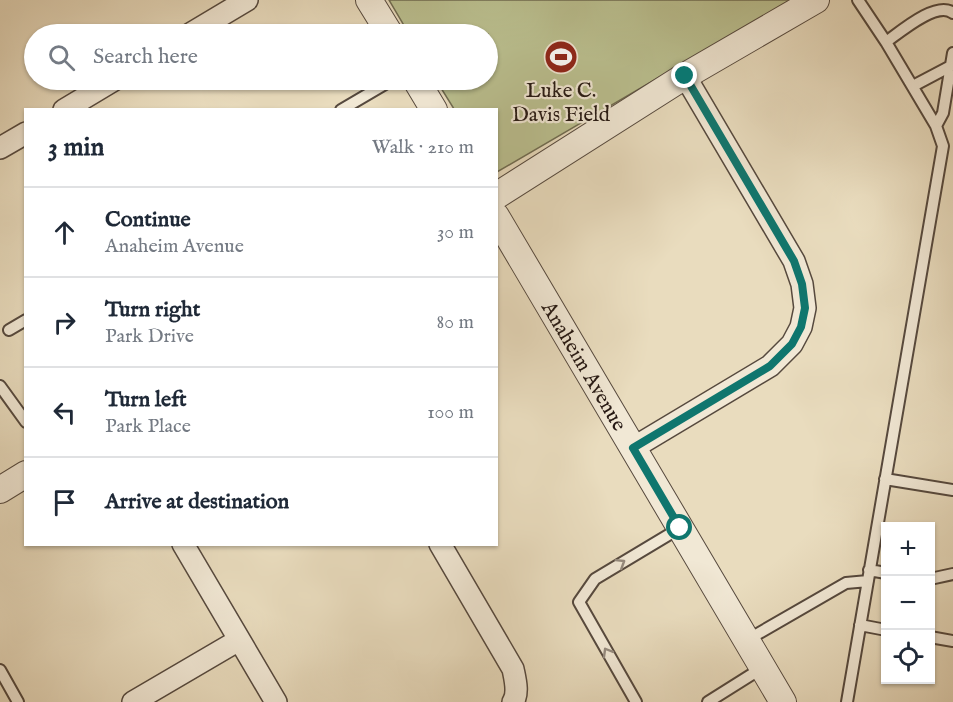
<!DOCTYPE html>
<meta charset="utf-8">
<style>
body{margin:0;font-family:"IM FELL English",serif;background:#f2f2f3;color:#1f2937}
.controls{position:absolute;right:18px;bottom:18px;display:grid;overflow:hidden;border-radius:0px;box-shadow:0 2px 4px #0004}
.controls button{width:54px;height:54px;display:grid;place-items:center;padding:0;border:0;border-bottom:2px solid #e0e1e3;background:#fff;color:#1f2937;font:30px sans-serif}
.stop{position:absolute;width:18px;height:18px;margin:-14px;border:4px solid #0f766e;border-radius:50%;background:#fff}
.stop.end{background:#0f766e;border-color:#fff;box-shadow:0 2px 6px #0008}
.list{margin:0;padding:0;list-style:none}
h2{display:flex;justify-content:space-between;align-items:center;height:78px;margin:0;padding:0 24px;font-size:26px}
h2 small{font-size:20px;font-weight:400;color:#747a83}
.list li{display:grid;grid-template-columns:39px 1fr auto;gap:18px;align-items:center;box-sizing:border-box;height:90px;padding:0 24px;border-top:2px solid #e0e1e3}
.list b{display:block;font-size:22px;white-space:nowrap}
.list p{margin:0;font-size:20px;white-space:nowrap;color:#747a83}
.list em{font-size:20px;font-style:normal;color:#747a83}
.icon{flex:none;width:33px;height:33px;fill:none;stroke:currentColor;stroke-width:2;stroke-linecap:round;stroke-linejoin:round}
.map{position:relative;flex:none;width:953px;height:702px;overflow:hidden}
.search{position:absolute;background:#fff;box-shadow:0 2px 4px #0004;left:24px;top:24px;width:474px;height:66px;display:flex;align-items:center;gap:15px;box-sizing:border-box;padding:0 21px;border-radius:33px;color:#747a83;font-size:22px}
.panel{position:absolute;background:#fff;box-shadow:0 2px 4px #0004;left:24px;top:108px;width:474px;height:438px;border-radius:0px}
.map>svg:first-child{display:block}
</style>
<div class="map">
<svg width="953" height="702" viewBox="0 0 953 702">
<rect width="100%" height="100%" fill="#e9dcbe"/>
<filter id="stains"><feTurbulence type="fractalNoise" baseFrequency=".00333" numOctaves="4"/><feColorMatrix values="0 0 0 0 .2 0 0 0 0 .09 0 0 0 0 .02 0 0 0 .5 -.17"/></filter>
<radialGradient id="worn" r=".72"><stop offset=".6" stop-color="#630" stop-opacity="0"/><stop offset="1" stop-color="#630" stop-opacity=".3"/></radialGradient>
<path fill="#babf8f" stroke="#706c51" stroke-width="1.5" d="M389 0H791L497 172 496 110 454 109 436 80H488V34H409Z"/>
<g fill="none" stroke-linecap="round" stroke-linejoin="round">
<defs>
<path id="service" d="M886 42C900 32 937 0 953 13
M913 86 951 66
M341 110 392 80
M936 126 943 113 953 53
M9 330 26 320
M0 386 26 422
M885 479 953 490
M869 570 886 573
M930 579 953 574
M860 625 886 630
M930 637 953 641
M747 640 846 583 868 581
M0 670 18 702
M636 702 579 602 595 579 680 528
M708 702 762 668
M847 702 943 146 936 126 886 42 858 0"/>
<path id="minor" d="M190 34 247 0
M64 110 114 80
M0 148 26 133
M633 448 770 366 792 344 801 327 805 308 802 284 794 261 685 76
M183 544 276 702
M440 544 513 669C515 679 519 693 513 702
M133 702 239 640"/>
<g id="tertiary">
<path d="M369 0 390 34"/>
<path d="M416 80 434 110"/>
<path d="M496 196 685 76 816 0"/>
<path id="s1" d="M496 216 783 702"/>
<path d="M0 490 26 474"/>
</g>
</defs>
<use href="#service" stroke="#56493e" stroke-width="14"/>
<use href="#minor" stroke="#56493e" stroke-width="24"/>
<use href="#tertiary" stroke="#56493e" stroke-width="28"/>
<use href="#service" stroke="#f1e8d5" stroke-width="10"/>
<use href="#minor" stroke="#f1e8d5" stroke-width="21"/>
<use href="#tertiary" stroke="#f1e8d5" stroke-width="26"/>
</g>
<defs><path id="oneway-chevron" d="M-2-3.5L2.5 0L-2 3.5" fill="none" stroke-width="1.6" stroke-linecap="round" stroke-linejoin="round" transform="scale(1.5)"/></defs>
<g stroke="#958a7e">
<use href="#oneway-chevron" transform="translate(621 563) rotate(-32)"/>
<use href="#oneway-chevron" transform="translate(607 652) rotate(-120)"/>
</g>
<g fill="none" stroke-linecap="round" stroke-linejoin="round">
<path stroke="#0f766e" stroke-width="8" d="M680 528 633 448 770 366 792 344 801 327 805 308 802 284 794 261 685 76"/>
</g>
<defs>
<symbol id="stadium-disc" viewBox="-11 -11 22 22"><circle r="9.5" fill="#8f2418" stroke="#f1e8d5"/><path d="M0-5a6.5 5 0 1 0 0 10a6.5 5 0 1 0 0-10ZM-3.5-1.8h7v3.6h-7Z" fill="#fff"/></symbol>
</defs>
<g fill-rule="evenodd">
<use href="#stadium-disc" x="542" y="38" width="38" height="38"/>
</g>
<g text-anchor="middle" stroke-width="4.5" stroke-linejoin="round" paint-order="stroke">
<g font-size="21" fill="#251813" stroke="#f1e8d5">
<text x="561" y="97">Luke C.<tspan x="561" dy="24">Davis Field</tspan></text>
</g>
<g font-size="21" fill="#251813" stroke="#f1e8d5">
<text dy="7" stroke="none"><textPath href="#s1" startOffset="174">Anaheim Avenue</textPath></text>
</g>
</g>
<rect width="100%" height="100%" filter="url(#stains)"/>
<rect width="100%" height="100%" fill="url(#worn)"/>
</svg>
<div class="controls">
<button>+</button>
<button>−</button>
<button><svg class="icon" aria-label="locate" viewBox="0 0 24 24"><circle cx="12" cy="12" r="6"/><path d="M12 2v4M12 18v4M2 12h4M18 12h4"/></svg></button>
</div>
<div class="stop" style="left:680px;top:528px"></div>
<div class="stop end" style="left:685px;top:76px"></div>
<div class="search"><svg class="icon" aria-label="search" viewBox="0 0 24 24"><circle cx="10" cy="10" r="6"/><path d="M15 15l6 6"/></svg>Search here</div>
<section class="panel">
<h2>3 min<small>Walk · 210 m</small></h2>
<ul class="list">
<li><svg class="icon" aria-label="ahead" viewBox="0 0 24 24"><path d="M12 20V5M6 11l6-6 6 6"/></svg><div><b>Continue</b><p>Anaheim Avenue</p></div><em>30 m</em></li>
<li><svg class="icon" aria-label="right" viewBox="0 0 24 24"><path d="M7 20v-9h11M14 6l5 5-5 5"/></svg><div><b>Turn right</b><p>Park Drive</p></div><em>80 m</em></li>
<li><svg class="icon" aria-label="left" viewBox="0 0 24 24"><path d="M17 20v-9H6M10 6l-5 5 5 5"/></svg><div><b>Turn left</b><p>Park Place</p></div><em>100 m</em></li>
<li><svg class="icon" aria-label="arrive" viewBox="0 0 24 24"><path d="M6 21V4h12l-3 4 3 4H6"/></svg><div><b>Arrive at destination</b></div></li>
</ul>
</section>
</div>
